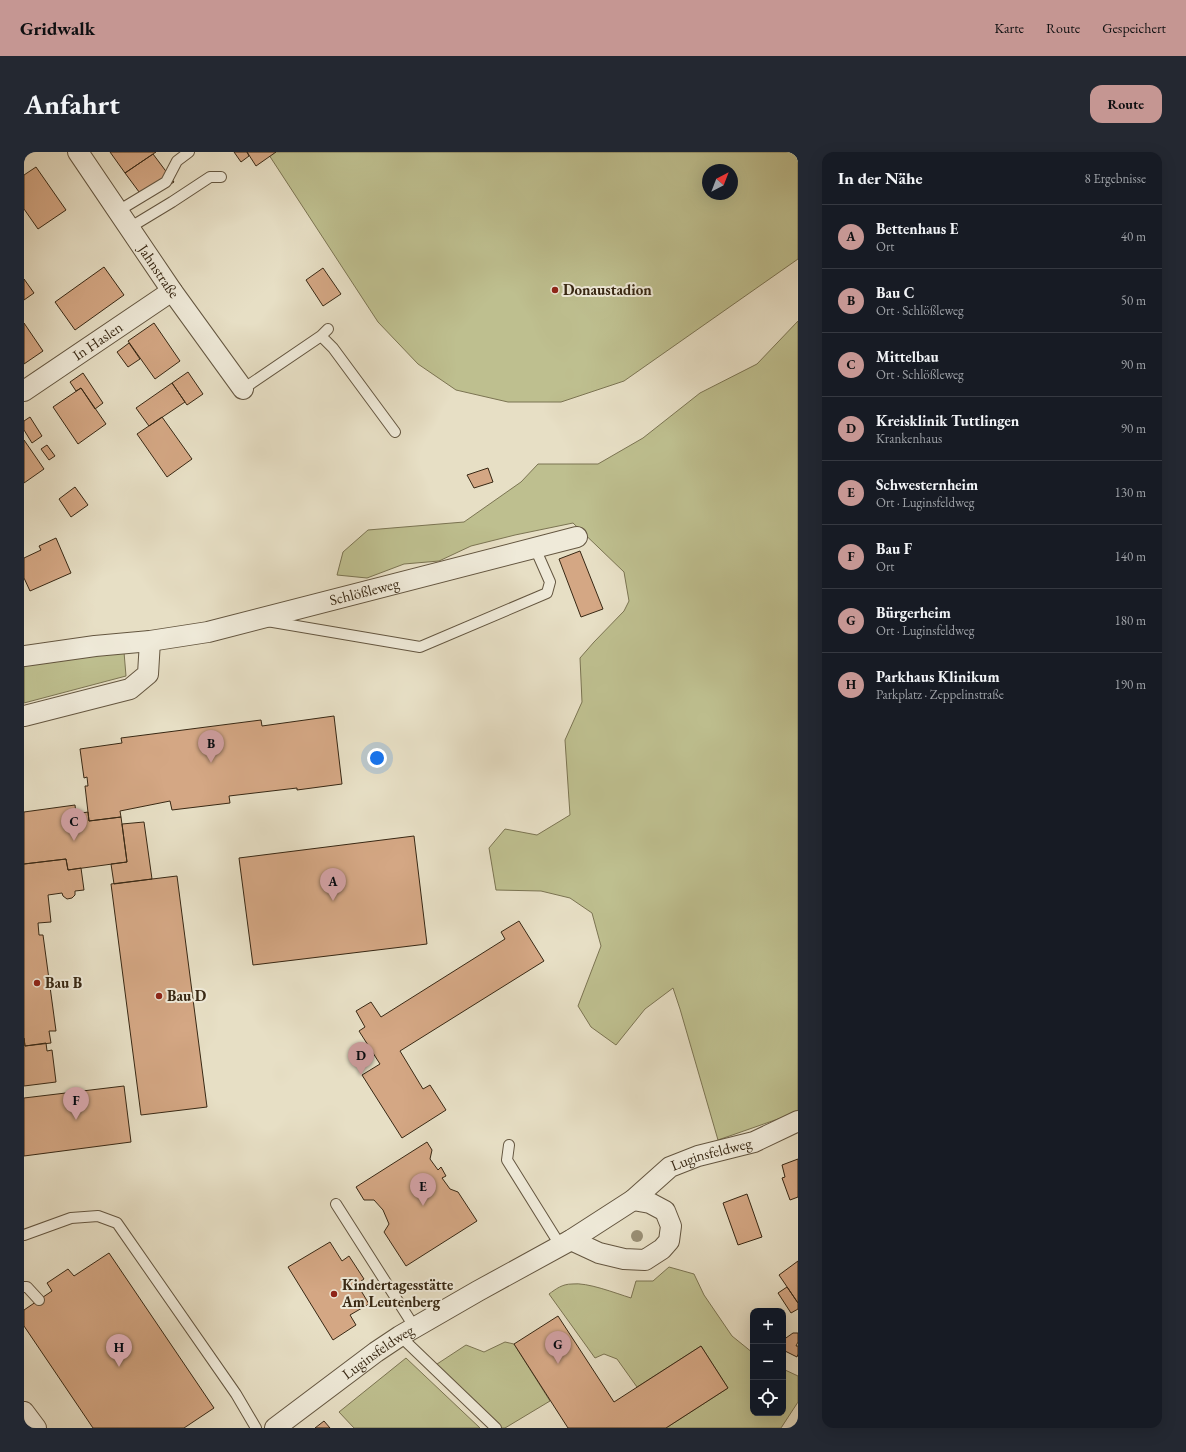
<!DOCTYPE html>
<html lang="de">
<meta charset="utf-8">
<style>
body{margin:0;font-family:"EB Garamond",serif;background:#242831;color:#f1f3f6}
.controls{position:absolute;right:12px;bottom:12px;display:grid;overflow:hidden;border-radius:8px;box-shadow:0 4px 16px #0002}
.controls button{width:36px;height:36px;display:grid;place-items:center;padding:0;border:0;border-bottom:1px solid #363941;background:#171b24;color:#f1f3f6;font:20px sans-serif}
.compass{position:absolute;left:678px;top:12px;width:36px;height:36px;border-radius:50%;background:#171b24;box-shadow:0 4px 16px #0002;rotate:42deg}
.you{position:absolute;left:353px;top:606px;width:14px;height:14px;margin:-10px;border:3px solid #fff;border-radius:50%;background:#1a73e8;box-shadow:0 0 0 6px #1a73e833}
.badge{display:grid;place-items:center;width:26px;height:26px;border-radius:50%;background:#c59692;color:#111;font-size:13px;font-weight:700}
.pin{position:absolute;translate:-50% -33px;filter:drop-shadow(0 1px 2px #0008)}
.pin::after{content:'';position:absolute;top:21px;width:14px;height:12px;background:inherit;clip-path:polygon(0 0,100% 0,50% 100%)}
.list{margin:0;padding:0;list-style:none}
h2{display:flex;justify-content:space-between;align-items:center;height:52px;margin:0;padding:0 16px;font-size:17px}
h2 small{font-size:13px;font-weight:400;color:#9ea1a6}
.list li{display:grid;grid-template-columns:26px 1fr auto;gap:12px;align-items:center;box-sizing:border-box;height:64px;padding:0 16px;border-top:1px solid #363941}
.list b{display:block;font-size:15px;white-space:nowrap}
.list p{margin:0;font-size:13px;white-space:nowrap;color:#9ea1a6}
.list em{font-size:13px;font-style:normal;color:#9ea1a6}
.icon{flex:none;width:22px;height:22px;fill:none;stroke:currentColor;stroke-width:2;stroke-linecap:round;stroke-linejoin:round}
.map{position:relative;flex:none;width:774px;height:1276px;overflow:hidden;border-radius:12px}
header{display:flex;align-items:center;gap:24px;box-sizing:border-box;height:56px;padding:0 20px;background:#c59692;color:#111}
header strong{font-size:19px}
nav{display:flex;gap:22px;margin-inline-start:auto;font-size:14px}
.intro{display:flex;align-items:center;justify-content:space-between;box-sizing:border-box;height:96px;padding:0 24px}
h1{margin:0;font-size:28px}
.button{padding:10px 18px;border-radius:12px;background:#c59692;color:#111;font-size:14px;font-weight:700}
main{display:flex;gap:24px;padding:0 24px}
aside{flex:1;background:#171b24;border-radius:12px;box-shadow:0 4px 16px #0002}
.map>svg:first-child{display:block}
</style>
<header>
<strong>Gridwalk</strong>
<nav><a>Karte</a><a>Route</a><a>Gespeichert</a></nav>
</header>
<div class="intro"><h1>Anfahrt</h1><a class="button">Route</a></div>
<main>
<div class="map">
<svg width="774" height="1276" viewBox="0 0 774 1276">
<rect width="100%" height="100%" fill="#e7dfc5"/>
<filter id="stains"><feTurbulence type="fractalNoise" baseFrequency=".005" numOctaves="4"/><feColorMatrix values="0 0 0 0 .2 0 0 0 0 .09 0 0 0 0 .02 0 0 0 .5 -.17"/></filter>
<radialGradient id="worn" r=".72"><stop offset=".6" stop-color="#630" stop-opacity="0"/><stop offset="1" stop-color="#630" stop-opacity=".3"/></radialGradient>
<path fill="#bebf8f" stroke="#7b7452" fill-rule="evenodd" d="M243 0H774V107L600 229 537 250H484L432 238 394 212 354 170ZM684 18H708V42H684Z
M774 169V960L694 988 656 857 649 836 621 857 592 893 567 875 554 854 577 794 568 761 546 746 517 739 472 738 465 696 481 677 513 683 546 663 541 588 558 550 556 506 570 490 600 459 605 449 600 420 549 371 491 383 447 394 415 409 380 412 343 426 313 423 319 400 344 378 440 370 497 330 514 312H574L619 286 676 241 733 212Z
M100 500 102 524 0 551V514Z
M645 1115 670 1122 680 1143 708 1184 729 1201V1261H759V1217L774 1224V1250L757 1276H642L704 1236 677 1194 613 1235 593 1207 580 1202 571 1206 525 1142C532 1137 538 1132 548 1132 563 1130 591 1141 607 1146L612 1129H629Z
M481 1190 490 1192 526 1249 481 1276H476L410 1214 442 1193 460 1200Z
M382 1206 456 1276H330L315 1260Z"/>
<path fill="#d4a784" stroke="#382814" d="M86 0H132L101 21Z
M210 0H223L225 4 217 10Z
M223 0H252L232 14Z
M129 2 150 30 121 48 101 21Z
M12 15 42 58 14 77 0 57V23Z
M80 115 100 143 51 178 31 150Z
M299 116 317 142 299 154 282 128Z
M0 127 10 141 0 148Z
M0 171 19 199 0 212Z
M130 171 156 209 131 227 104 189Z
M105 191 116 207 104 215 93 200Z
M164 220 179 242 163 253 148 231Z
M59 221 79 251 71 257 57 236 52 239 46 230Z
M148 231 161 250 125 274 112 256Z
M57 236 82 272 54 292 29 255Z
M6 265 18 284 8 291 0 278V269Z
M138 265 168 307 143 325 113 282Z
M0 288 20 317 0 331Z
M23 293 31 304 25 308 17 297Z
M464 316 469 330 450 336 443 323Z
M51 335 64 353 47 365 35 347Z
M32 386 47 421 6 439 0 426V406L17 398 15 394Z
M556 399 579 457 557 465 535 407Z
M310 564 318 632 273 638V636L205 644 206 651 148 658 146 649 96 659 97 665 65 669 61 634H64L63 625 60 626 56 597 98 591 97 586 237 568 238 574Z
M51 653 52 662 64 660 65 669 97 665 103 710 44 718 42 707 0 712V660Z
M120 670 128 727 90 732 87 712 103 710 98 672Z
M390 684 403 792 229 813 215 706Z
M42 707 44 718 57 716 60 738 51 739V743L48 746 43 747 39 744 38 741 24 743 27 770 14 771 15 783H19L32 879H25L27 891 1 894 0 886V712Z
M153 724 183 955 117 963 87 732Z
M495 769 520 809 376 899 399 937 406 933 422 958 378 986 338 923 356 912 335 879 341 875 332 859 347 850 357 865 481 787 477 780Z
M0 886 1 894 22 891 23 899 28 898 32 930 0 934Z
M100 934 107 990 0 1004V946Z
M403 990 408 998 406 1007 414 1018 417 1015 422 1024 418 1026 426 1037 434 1040 453 1069 382 1114 360 1080 365 1072 359 1058 350 1048H340L332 1035Z
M774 1007V1045L766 1048 758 1026 761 1025 758 1013Z
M723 1042 738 1085 714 1093 699 1051Z
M306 1090 318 1109 325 1104 340 1127 333 1132 345 1152 326 1163 332 1173 309 1188 264 1115Z
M85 1101 190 1256 160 1276H69L0 1174V1158L28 1139 23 1131 44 1117 50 1124Z
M774 1109V1151L755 1123Z
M763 1135 774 1151V1157L767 1161 754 1141Z
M534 1164 590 1250 677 1194 704 1236 642 1276H544L490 1192Z
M769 1181H774V1190L772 1194H774V1202L773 1205 759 1198V1188Z
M300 1269 306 1276H291Z"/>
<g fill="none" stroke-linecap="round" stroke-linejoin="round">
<defs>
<path id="lane" d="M94 59 142 30 153 9 165 0
M105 76 148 50 186 25H197
M297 184 309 196 371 280
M219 237 297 184 304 177
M243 469 396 495 523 441 526 430 511 396
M485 993 483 1008 536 1093
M312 1052 391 1176
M0 1083 47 1066 74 1064 93 1071 212 1242 232 1276
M0 1135H3L15 1148
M376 1184 472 1276"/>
<g id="street">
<path id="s1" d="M54 0 148 139 219 237"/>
<path id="s2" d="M0 239 148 139"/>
<path id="s3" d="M0 504 71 494 126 489 184 480 553 385"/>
<path d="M0 564 106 537 124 522 126 489"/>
<path d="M547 1088 575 1101 600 1107 621 1108 638 1097 645 1089 647 1074 641 1059 626 1051 609 1048"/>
<path d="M0 1260 12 1276"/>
<path id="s4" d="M251 1276 352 1200 376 1184 454 1139 547 1088 609 1048 646 1015 674 1004 730 990 774 969"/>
</g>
</defs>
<use href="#lane" stroke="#645640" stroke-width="12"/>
<use href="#street" stroke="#645640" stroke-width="22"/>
<use href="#lane" stroke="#efead9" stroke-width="10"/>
<use href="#street" stroke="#efead9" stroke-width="20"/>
</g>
<circle fill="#998f75" cx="613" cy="1084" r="6"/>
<g fill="#8f2418" stroke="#efead9" stroke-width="1.5">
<circle cx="531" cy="138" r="4"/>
<circle cx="13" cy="831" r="4"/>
<circle cx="135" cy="844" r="4"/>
<circle cx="310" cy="1142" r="4"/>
</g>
<g text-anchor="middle" stroke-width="4" stroke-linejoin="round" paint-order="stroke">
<g font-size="15" fill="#382814" stroke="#efead9">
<text dy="5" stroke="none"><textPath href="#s1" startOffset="144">Jahnstraße</textPath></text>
<text dy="5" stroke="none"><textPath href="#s2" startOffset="89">In Haslen</textPath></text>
<text dy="5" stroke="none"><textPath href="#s3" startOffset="347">Schlößleweg</textPath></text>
<text dy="5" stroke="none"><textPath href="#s4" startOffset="518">Luginsfeldweg</textPath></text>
<text dy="5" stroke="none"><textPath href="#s4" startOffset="128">Luginsfeldweg</textPath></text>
</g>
<g font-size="15" font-weight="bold" fill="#382814" stroke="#efead9" text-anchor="start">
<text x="539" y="143">Donaustadion</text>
<text x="21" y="836">Bau B</text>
<text x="143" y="849">Bau D</text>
<text x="318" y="1138">Kindertagesstätte<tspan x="318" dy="17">Am Leutenberg</tspan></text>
</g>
</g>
<rect width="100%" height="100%" filter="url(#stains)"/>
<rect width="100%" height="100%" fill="url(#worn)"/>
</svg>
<div class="controls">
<button>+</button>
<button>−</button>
<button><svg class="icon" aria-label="locate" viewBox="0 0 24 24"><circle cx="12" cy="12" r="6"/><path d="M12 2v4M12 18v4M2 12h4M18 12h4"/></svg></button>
</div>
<svg class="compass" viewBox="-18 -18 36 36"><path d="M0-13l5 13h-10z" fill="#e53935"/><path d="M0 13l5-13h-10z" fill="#9ea1a6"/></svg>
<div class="you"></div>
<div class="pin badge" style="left:309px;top:749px">A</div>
<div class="pin badge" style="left:187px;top:611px">B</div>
<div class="pin badge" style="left:50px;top:689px">C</div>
<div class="pin badge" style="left:337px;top:923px">D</div>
<div class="pin badge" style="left:399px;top:1054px">E</div>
<div class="pin badge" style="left:52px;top:968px">F</div>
<div class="pin badge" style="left:534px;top:1212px">G</div>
<div class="pin badge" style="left:95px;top:1215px">H</div>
</div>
<aside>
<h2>In der Nähe<small>8 Ergebnisse</small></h2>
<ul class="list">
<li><span class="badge">A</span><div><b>Bettenhaus E</b><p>Ort</p></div><em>40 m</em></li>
<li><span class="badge">B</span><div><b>Bau C</b><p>Ort · Schlößleweg</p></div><em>50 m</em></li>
<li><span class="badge">C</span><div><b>Mittelbau</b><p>Ort · Schlößleweg</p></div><em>90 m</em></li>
<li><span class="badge">D</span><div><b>Kreisklinik Tuttlingen</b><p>Krankenhaus</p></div><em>90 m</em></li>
<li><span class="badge">E</span><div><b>Schwesternheim</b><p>Ort · Luginsfeldweg</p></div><em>130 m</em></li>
<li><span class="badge">F</span><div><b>Bau F</b><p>Ort</p></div><em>140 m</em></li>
<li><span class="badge">G</span><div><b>Bürgerheim</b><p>Ort · Luginsfeldweg</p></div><em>180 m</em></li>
<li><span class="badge">H</span><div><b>Parkhaus Klinikum</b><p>Parkplatz · Zeppelinstraße</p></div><em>190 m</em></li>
</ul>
</aside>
</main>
